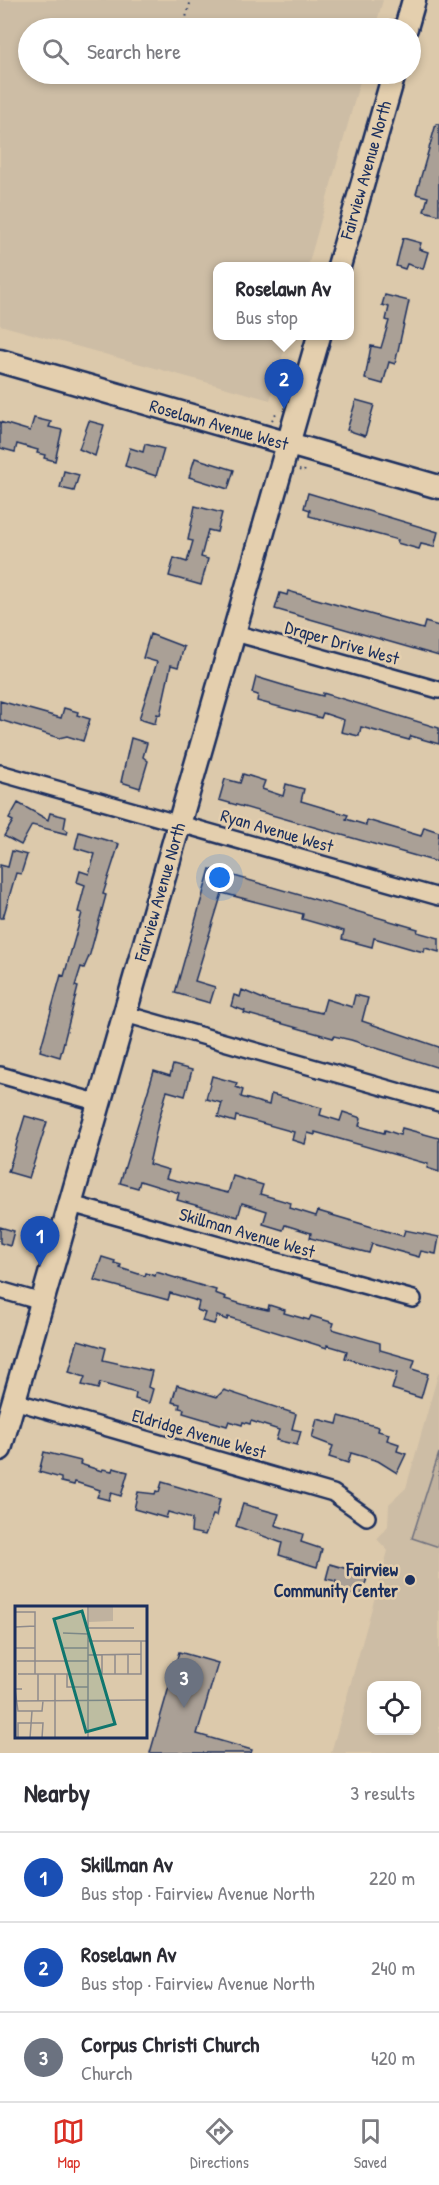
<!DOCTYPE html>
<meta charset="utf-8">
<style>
body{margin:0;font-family:"Patrick Hand",sans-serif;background:#f7f7f7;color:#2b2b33}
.controls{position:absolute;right:18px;bottom:18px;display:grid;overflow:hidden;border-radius:12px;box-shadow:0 3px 9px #0003}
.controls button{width:54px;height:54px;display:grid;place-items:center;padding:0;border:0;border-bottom:2px solid #e1e1e2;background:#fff;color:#2b2b33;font:30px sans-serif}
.you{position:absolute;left:220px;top:878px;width:21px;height:21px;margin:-15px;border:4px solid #fff;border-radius:50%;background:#1a73e8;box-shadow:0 0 0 9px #1a73e833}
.badge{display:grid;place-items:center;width:39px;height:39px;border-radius:50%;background:#d93025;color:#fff;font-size:20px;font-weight:700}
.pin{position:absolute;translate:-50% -50px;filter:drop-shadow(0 2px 3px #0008)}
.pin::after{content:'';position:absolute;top:32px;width:21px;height:18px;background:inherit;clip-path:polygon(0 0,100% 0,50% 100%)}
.popup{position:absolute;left:213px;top:262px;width:141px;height:78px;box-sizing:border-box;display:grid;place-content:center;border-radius:12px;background:#fff;filter:drop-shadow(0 2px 4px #0005);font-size:20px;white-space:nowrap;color:#7c7c81}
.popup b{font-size:22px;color:#2b2b33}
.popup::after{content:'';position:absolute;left:50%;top:100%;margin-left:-12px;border:12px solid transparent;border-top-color:#fff}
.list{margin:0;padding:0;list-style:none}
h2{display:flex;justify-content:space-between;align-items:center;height:78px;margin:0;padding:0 24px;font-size:26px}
h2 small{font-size:20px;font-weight:400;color:#7c7c81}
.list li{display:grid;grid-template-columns:39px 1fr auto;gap:18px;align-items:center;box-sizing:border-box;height:90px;padding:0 24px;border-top:2px solid #e1e1e2}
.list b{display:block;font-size:22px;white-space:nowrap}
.list p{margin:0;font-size:20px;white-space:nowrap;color:#7c7c81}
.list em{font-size:20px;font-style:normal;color:#7c7c81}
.icon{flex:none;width:33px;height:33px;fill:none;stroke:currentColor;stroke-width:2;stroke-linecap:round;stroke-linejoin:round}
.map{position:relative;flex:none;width:439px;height:1753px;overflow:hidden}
.search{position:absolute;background:#fff;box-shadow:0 3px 9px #0003;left:18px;right:18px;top:18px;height:66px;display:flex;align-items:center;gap:15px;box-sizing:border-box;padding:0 21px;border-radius:33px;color:#7c7c81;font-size:22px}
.sheet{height:348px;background:#fff}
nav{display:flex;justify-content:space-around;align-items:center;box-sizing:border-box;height:84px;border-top:2px solid #e1e1e2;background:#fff;font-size:16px;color:#7c7c81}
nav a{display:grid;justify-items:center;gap:3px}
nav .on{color:#d93025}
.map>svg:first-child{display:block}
</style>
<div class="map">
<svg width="439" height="1753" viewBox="0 0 439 1753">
<rect width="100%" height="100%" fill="#dcc9ab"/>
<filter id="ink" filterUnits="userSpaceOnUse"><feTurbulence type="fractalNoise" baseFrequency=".0167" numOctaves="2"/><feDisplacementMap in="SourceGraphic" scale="12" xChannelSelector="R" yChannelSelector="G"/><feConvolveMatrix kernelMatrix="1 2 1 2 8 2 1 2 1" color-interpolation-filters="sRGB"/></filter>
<g filter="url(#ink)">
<path fill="#cdbda5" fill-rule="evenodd" d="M0 0H383L375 28H28V74H362L308 266H218V336H288L270 400 0 325Z
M439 1371V1753H331L388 1551 377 1539 388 1526 389 1504 406 1488ZM372 1686H416V1730H372Z"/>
<path fill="#c0b29f" stroke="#6e707e" stroke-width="1.5" d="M439 1453V1547L412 1538Z"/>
<path fill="#aaa096" stroke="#1b2f5e" stroke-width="1.5" d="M436 124H439V215L424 211 428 197 416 194Z
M403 238 421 243 419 249 428 252 423 269 407 264 405 269 396 266Z
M385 295 409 301 395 364 389 362 383 384 365 379 371 346 381 348 389 321 386 320 389 307 382 305Z
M356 400 374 405 365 436 347 430Z
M34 418 51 422 49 427 62 430 55 461 44 458 45 455 37 453 38 450 17 444 15 452 0 448V422L30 431Z
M89 421 104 425 95 456 79 449Z
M145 444 164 449 156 476 125 466 130 448 143 452Z
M195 458 234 470 228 489 189 477Z
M64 471 79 475 74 491 60 488Z
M308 493 438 532 434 547 421 544 419 549 397 543 398 540 309 516 310 510 304 508Z
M195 506 222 513 217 532 208 530 201 557 208 559 201 585 169 576 174 558 187 562 193 541 188 540Z
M288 591 423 629 425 622 439 626V656L275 609 280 593 287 595Z
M150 634 184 647 178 667 171 665 160 715 157 714 155 724 139 719 157 662 143 658Z
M256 677 299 690 323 696V693L439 728V744L411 736 409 740 361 727 359 736 341 732 344 720 323 713 321 718 257 701 258 695 252 693Z
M0 701 61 718 64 708 78 712 77 715 90 719 83 741 67 736 59 738 0 720Z
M131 738 147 743 143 757 148 761 140 788 121 782Z
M243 774 265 781 262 789 283 796 286 784 304 789 301 801 348 815 346 819 366 825 367 820 421 836 424 827 439 832 437 862 219 800 225 779 240 783Z
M18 803 48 820 50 813 66 817 64 828 68 831 67 834 32 825 21 845 4 836 13 821 9 819Z
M79 832 119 844 103 894 106 895 90 954 84 968 81 967 75 986 78 987 60 1057 40 1051 61 975 64 976 82 913 78 912 85 885 77 882 80 871 89 874 95 854 75 848Z
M12 851 27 855 21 874 16 873 3 918H0V865L8 867Z
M210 869 418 929 417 932 439 938V952L425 948 424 952 412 949 374 938 372 947 342 939 344 931 302 919 303 914 222 893 195 981 215 987 210 1003 175 993Z
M242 990 268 1001 322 1013 326 999 352 1007 355 995 368 998 362 1021 439 1047V1068L351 1040 334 1036 333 1038 244 1013 245 1011 231 1006 234 995 240 997Z
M173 1065 192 1070 185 1096 167 1091 159 1119 149 1164 169 1170 166 1178 228 1193 233 1176 263 1185 260 1194 291 1203 290 1208 316 1216 318 1211 403 1236 405 1230 439 1237 436 1254 421 1251 419 1257 372 1244 369 1253 310 1238 311 1233 285 1225 283 1230 263 1224 267 1211 242 1203 238 1217 177 1200 179 1193 140 1181 138 1188 120 1183 154 1071 170 1076Z
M212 1076 237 1083 236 1087 243 1090 241 1097 269 1105 271 1094 322 1108 320 1115 340 1121 343 1112 361 1118 359 1126 384 1133 385 1130 400 1135 402 1128 439 1138V1172L427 1168 428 1164 315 1132V1135L308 1133 305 1144 292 1140 294 1132 236 1116 235 1122 218 1117 222 1103 206 1099Z
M25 1116 47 1122 29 1178 8 1172Z
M0 1227 14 1231 10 1246 0 1243Z
M102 1257 115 1261 114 1263 121 1265 120 1268 145 1276 146 1273 155 1276 156 1272 216 1290 215 1293 226 1297 225 1299 245 1305 268 1310 269 1305 285 1310 284 1313 309 1320 311 1316 334 1323 332 1329 380 1343V1350L415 1360 412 1369 428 1374 421 1398 392 1389 397 1373 345 1358 347 1351 327 1345V1348L228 1317 227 1320 217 1316 214 1324 202 1321 205 1313 197 1310 199 1302 194 1300 170 1293 168 1300 94 1280Z
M78 1340 106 1348 103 1360 152 1371 148 1387 153 1389 149 1403 135 1399 136 1393 100 1383 98 1389 82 1385 85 1377 69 1372Z
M177 1385 217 1397 224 1390 296 1414 292 1429 301 1431 297 1445 276 1440 279 1430 251 1421 250 1424 243 1422 242 1425 229 1421 227 1426 183 1413 184 1409 179 1408 180 1404 172 1402Z
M339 1416 379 1427 378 1431 389 1434 387 1440 399 1444 397 1451 406 1454 397 1473 378 1461 351 1453 348 1463 329 1457 333 1446 312 1438 317 1419 337 1424Z
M44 1452 81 1461 80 1464 102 1471 103 1469 112 1471 113 1468 128 1472 121 1496 111 1493 109 1500 97 1497 100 1490 75 1482 74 1485 61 1482V1478L39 1472Z
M162 1482 220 1499 216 1516 213 1515 205 1535 191 1532 192 1519 168 1512 166 1518 134 1509 138 1492 155 1494 156 1491 159 1492Z
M243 1504 279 1514 275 1525 303 1534 301 1542 322 1549 317 1567 279 1555 282 1543 236 1526Z
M330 1564 358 1572 357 1575 367 1578 361 1597 334 1588 336 1581 326 1579Z
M179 1652 218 1663 197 1734 252 1750 251 1753H150Z"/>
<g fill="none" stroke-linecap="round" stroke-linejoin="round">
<defs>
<path id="street" d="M235 633 439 690
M0 773 439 897
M125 1014 439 1103
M0 1075 100 1103
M71 1204 413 1299
M0 1290 42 1302
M14 1401 333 1493 367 1517"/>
<path id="secondary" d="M406 28 414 0
M339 266 394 74
M0 361 439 487
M0 1449 319 336"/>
</defs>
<use href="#street" stroke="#1b2f5e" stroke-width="20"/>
<use href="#secondary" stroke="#1b2f5e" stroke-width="27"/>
<path stroke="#1b2f5e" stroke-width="2" stroke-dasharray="1.5 4.5" stroke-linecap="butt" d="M183 28 191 0
M272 420 278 410
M299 470 304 472 306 466"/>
<use href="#street" stroke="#e4cfae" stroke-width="15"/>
<use href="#secondary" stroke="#e4cfae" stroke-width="22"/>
</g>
</g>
<circle fill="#1b2f5e" stroke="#e4cfae" stroke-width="2" cx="410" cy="1580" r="6"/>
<g text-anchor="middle" stroke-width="5" stroke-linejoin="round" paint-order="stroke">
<g font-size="18" fill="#1b2f5e" stroke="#e4cfae">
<text transform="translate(366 170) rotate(-74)" y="6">Fairview Avenue North</text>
<text transform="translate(219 425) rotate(16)" y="6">Roselawn Avenue West</text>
<text transform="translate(342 643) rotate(16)" y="6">Draper Drive West</text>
<text transform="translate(277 831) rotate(16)" y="6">Ryan Avenue West</text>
<text transform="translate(160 892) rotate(-74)" y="6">Fairview Avenue North</text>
<text transform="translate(247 1233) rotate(16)" y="6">Skillman Avenue West</text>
<text transform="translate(199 1434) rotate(16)" y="6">Eldridge Avenue West</text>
</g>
<g font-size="18" font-weight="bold" fill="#1b2f5e" stroke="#e4cfae" text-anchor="end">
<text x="398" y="1576">Fairview<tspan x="398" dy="21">Community Center</tspan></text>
</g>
</g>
<g transform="translate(15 1606)">
<rect width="132" height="132" fill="#dcc9ab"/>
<path d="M74 0H98V15L74 16Z" fill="#c0b29f"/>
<path fill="none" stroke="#8f8b8c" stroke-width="1.5" d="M73 0V132M0 6H20V68M0 21 20 20M73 22H119M48 27 73 28M73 35H132M0 42H20M49 42H73M73 49 126 48M2 55H73M3 68H126V35M23 68V95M40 68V132M52 68V81H73M87 68V49M100 68V49M113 68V49M7 83H0L3 105H27L28 95M0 95 132 94M3 132V117H28L27 132M15 132 17 105"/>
<path fill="#0f766e" fill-opacity="0.15" stroke="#0f766e" stroke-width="3" d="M67 5 100 118 71 126 39 13Z"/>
<rect width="132" height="132" fill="none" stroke="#1b2f5e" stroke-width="3"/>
</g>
</svg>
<div class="controls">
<button><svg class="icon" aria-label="locate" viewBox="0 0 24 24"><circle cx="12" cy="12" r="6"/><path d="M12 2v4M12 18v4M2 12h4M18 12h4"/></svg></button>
</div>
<div class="you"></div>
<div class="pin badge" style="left:40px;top:1266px;background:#1a4fb4">1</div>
<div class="pin badge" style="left:284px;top:409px;background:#1a4fb4">2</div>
<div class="popup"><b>Roselawn Av</b>Bus stop</div>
<div class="pin badge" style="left:184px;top:1708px;background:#6b7280">3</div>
<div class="search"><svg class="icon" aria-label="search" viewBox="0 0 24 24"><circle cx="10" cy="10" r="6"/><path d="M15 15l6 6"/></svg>Search here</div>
</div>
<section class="sheet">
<h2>Nearby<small>3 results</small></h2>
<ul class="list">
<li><span class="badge" style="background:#1a4fb4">1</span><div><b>Skillman Av</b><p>Bus stop · Fairview Avenue North</p></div><em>220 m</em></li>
<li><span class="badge" style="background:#1a4fb4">2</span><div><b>Roselawn Av</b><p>Bus stop · Fairview Avenue North</p></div><em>240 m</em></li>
<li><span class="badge" style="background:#6b7280">3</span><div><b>Corpus Christi Church</b><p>Church</p></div><em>420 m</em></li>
</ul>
</section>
<nav>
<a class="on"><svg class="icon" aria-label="map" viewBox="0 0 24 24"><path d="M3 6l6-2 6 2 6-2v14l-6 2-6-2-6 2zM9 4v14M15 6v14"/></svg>Map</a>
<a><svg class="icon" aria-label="directions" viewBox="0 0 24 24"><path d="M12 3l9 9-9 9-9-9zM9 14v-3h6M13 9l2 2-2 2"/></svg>Directions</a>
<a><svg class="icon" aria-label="saved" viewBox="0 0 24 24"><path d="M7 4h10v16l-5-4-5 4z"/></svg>Saved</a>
</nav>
